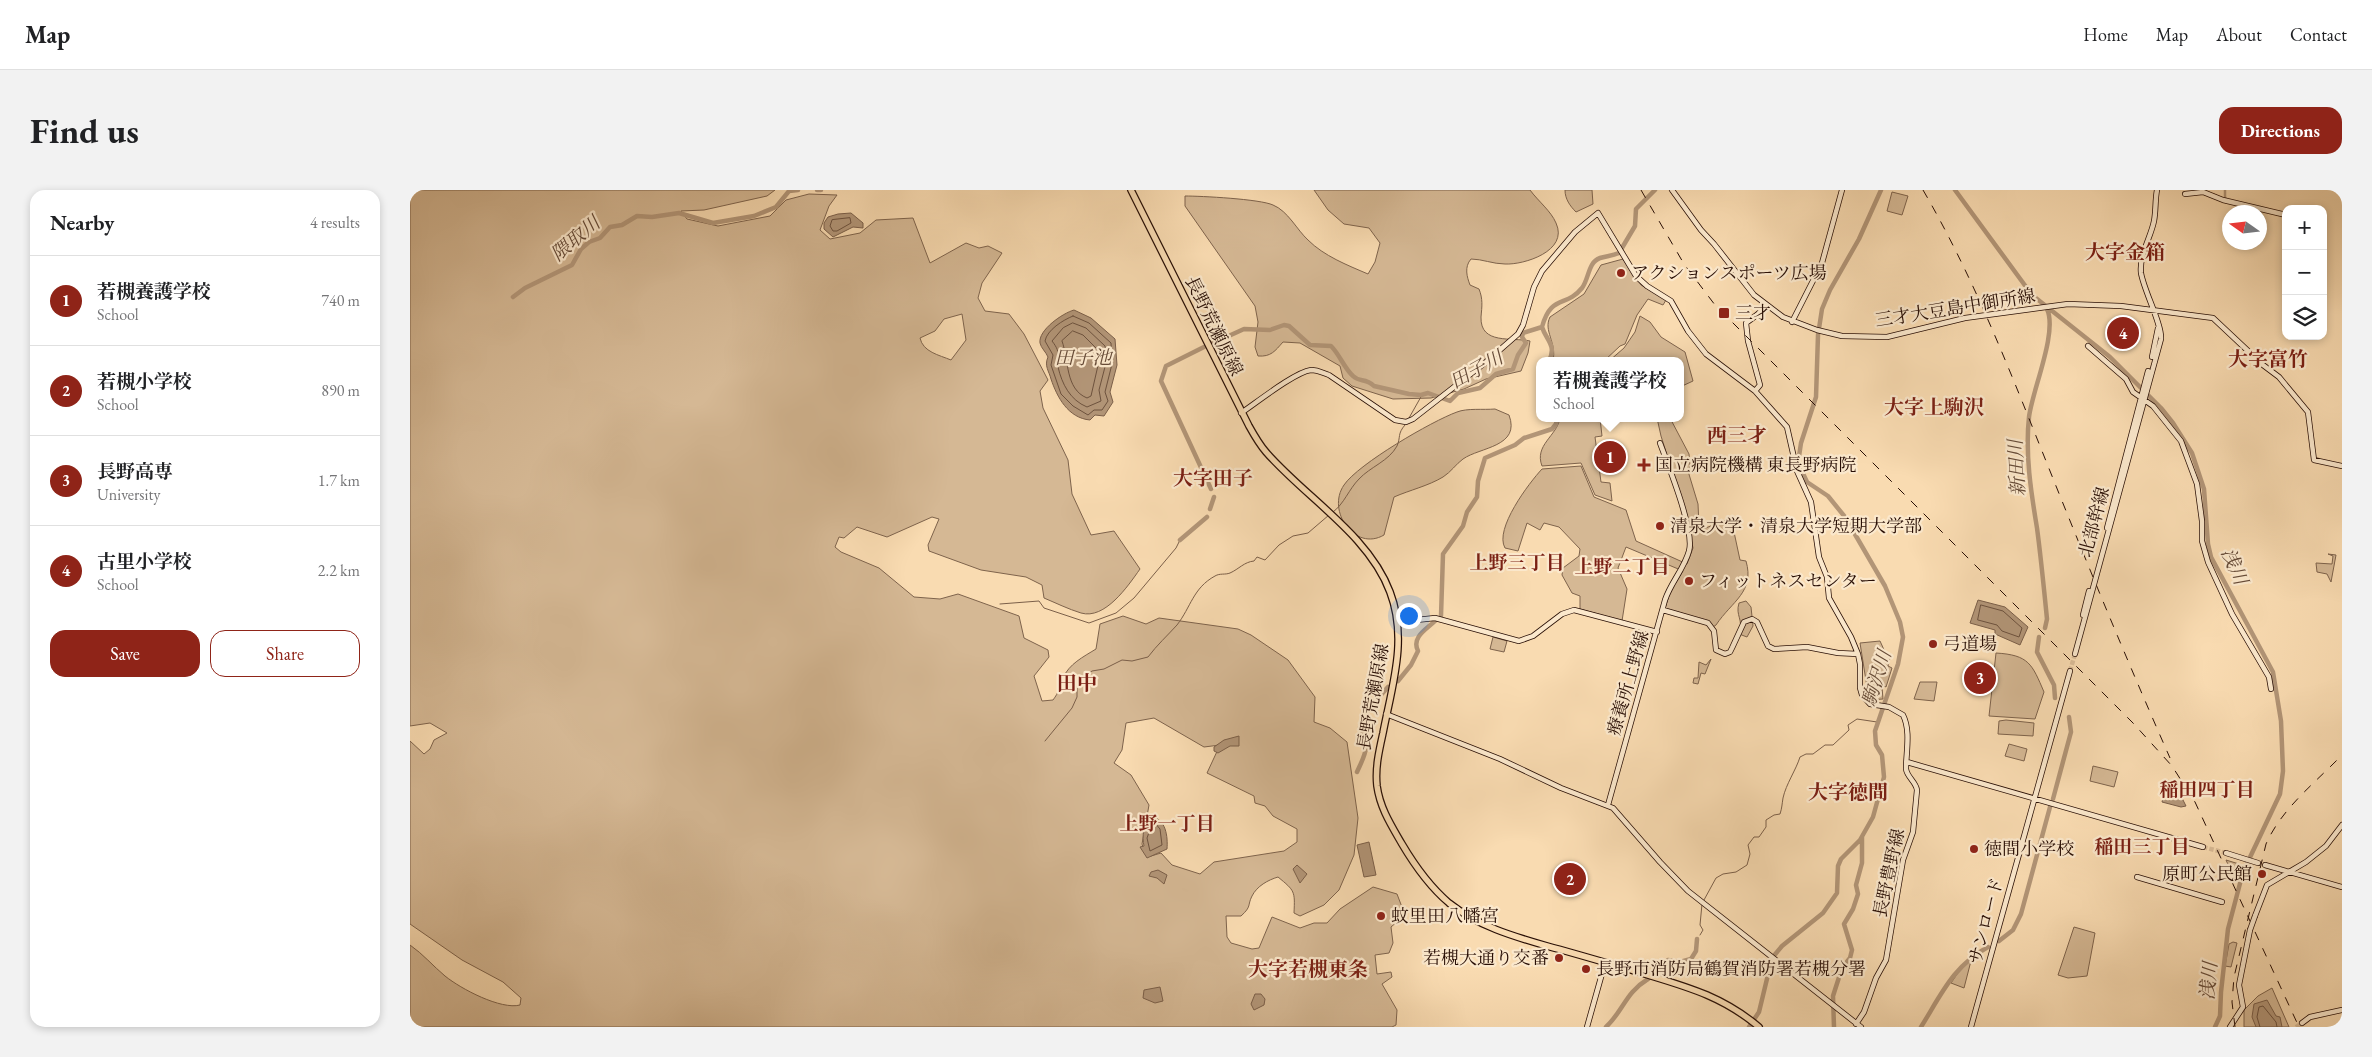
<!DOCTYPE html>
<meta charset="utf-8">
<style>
body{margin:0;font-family:"EB Garamond","Noto Serif JP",serif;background:#f2f2f2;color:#202124}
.controls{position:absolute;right:15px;top:15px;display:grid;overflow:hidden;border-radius:10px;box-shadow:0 2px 8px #0003}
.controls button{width:45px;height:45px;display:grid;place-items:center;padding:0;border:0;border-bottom:1px solid #e0e0e0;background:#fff;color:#202124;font:25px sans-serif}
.compass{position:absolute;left:1812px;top:15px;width:45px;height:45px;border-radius:50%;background:#fff;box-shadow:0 2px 8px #0003;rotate:284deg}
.you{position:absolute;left:998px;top:425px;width:18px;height:18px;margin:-12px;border:4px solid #fff;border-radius:50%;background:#1a73e8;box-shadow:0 0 0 8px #1a73e833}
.badge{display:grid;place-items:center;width:32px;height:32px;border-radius:50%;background:#8f2418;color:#fff;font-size:16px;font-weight:700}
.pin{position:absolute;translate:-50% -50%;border:2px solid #fff;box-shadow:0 1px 5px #0006}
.popup{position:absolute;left:1126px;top:167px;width:148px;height:65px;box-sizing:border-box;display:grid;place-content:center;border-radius:10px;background:#fff;filter:drop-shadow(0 1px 4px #0005);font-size:16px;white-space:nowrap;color:#757577}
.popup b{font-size:19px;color:#202124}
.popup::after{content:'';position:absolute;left:50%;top:100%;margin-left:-10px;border:10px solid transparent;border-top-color:#fff}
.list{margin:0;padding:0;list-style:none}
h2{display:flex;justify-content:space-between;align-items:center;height:65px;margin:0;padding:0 20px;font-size:21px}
h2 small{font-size:16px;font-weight:400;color:#757577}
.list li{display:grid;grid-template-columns:32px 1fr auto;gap:15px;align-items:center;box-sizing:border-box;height:90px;padding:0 20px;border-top:1px solid #e0e0e0}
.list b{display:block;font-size:19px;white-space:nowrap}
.list p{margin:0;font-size:16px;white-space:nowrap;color:#757577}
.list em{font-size:16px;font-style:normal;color:#757577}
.actions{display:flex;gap:10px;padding:15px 20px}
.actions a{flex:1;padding:11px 0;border:1px solid #8f2418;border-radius:15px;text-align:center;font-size:18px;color:#8f2418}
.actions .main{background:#8f2418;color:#fff}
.icon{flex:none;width:28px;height:28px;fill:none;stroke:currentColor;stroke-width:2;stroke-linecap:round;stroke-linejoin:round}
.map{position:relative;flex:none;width:1932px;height:837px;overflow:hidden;border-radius:15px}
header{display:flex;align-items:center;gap:30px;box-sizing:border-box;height:70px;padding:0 25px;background:#fff;border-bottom:1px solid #e0e0e0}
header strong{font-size:24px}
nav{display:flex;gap:28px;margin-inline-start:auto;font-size:18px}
.intro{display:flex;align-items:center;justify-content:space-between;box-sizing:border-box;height:120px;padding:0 30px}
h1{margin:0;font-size:35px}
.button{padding:12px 22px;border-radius:15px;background:#8f2418;color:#fff;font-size:18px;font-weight:700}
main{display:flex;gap:30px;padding:0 30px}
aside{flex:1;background:#fff;border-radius:15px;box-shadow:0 2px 8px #0003}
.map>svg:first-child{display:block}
</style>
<header>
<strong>Map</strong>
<nav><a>Home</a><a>Map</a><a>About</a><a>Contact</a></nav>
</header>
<div class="intro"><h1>Find us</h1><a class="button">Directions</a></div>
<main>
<aside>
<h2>Nearby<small>4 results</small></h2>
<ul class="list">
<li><span class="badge">1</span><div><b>若槻養護学校</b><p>School</p></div><em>740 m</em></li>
<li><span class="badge">2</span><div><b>若槻小学校</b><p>School</p></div><em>890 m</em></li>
<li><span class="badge">3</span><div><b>長野高専</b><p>University</p></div><em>1.7 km</em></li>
<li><span class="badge">4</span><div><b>古里小学校</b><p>School</p></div><em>2.2 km</em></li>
</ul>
<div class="actions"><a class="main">Save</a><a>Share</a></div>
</aside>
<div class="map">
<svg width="1932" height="837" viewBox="0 0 1932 837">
<rect width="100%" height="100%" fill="#f9dbb1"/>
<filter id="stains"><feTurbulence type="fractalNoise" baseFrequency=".004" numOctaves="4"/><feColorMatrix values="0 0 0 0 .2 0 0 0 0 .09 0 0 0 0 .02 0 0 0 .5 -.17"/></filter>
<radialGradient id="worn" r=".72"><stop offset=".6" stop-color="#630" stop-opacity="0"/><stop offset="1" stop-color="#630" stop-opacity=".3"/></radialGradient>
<path fill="#d5b894" stroke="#7e634c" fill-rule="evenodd" d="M0 0H365L357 6 294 20 271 21 277 29 308 36 360 26 376 10 399 4 427 5 419 16 410 40 420 49 450 43 466 30 503 28 520 73 556 53 569 58 578 56 592 63 572 93 568 108 575 121 599 124 614 144 638 190 630 201 633 218 658 270 662 304 681 345 704 341 730 379C718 396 695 430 671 423 658 419 646 413 634 408L632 395 616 387 571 380 519 361 518 355 529 329 522 327 477 347 447 337 434 348 429 347 425 357 431 362 469 378 504 407 530 409 548 404 609 426 614 448 638 460 639 467 624 486 632 511 643 510C649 502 650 497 653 488 659 474 673 467 686 459L690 434 713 426 736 434 749 428 828 439 841 445 878 470 905 507 904 532 920 538 937 552 948 628 944 665 929 700 914 715 890 726 884 723C885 701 885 701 868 687 858 690 847 696 842 706 837 716 842 716 831 726H816L817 747 821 753 842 759 849 758 862 727 890 738 904 733H917L930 719 963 697 987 704 995 725 981 737 983 753 979 763 965 765 967 784 981 782 982 787 972 794 987 820 986 835 982 837H0V755C13 764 23 776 35 786 51 799 91 820 110 815L111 808 93 792 52 770 0 734V551L14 564 20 559 24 550 37 543 20 533 0 536ZM552 124 556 150 541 170C529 165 513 162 510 148L525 141 534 129ZM744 528 794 557 810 555 797 583 844 606 845 613 855 616 863 626 887 639V652L874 661 804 672 790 684 762 675 751 663 741 666 735 663 732 654 739 615 721 585 704 573 712 560 716 533Z
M904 0H1120C1128 11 1141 21 1146 33 1159 61 1114 75 1095 74 1083 74 1072 69 1061 69 1054 77 1057 87 1060 95L1069 99C1073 109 1072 116 1071 127 1070 155 1102 147 1120 151L1118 163 1111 181 1076 189 1054 199 1021 208 983 209 942 196 933 188 930 176 890 153 873 152C865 161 861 167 848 166L845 157 848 132 845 116 775 16V6C791 6 850 9 863 15 878 21 887 40 898 50 914 66 937 75 958 84L965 72 970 53 959 38 934 34 918 20Z
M1155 0H1182L1183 14 1166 22C1160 16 1155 9 1155 0Z
M1482 2 1498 6 1492 25 1477 21Z
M1213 69 1231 95 1256 110 1253 115 1238 109 1227 125 1215 154 1210 156 1194 171H1143C1147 152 1133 141 1140 127L1174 104 1191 75Z
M1230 126 1240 132 1251 147 1275 162 1283 191 1270 197V171H1199L1214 158 1225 142Z
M1085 219 1099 225C1111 257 1070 257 1053 269 1046 274 1041 282 1033 287 1018 296 1000 300 984 307L974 345C945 362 916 321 934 295 948 274 1022 231 1047 222 1057 218 1073 220 1085 219Z
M1150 228H1190L1192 246 1185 247 1191 292 1200 293 1202 311 1185 305 1171 273 1132 276C1124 255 1147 246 1150 228Z
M1247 228H1260L1279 264 1280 275 1278 281 1288 314 1289 335 1286 337 1279 333 1277 328 1251 246Z
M1171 276 1184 307 1216 320 1226 351 1277 374 1283 358 1278 334 1288 341 1321 328 1330 370 1336 371C1345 402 1322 411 1306 435L1303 437 1257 420 1255 418 1261 400 1273 381 1216 357 1208 378 1217 399 1212 431 1170 419V406L1162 403 1152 385 1153 378 1169 366 1170 359 1149 337 1134 333 1130 340 1117 333 1108 361 1095 358C1084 339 1119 293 1132 279Z
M1918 364 1926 365 1921 392 1917 384 1907 382 1906 373 1922 374 1923 366Z
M1336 411 1341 417 1343 436 1337 447 1329 444C1334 429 1325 426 1329 413Z
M1083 447 1097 451 1094 462 1080 459Z
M1470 451 1475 462 1481 464 1478 476 1482 478 1476 497 1472 495 1457 497 1450 453Z
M1586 463C1619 465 1622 474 1634 502L1625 529 1579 526Z
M1301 469 1295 484 1291 483 1288 494 1283 493 1284 488H1288L1289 472 1296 475Z
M1510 492H1527L1524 511 1504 509Z
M1472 497 1473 509 1459 510 1458 498Z
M1596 530 1624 533 1623 546 1588 544 1589 531Z
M1599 554 1617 559 1614 571 1595 566Z
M1683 576 1708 582 1704 597 1680 591Z
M1816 670 1829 674 1825 690Z
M1664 737 1685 743 1677 786 1658 788 1648 785Z
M1823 752 1827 753 1821 777 1815 776 1819 754Z
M1562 767 1554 798 1541 793 1554 774Z
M1862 798 1879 837H1834V820L1848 806Z"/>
<path fill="#b29577" stroke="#7b5f49" d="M441 23 453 33V38L443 37 423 47 414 39V33L418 27 428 24Z
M664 120 681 128 705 149 707 175 700 202 703 212 694 226 685 225 680 230C658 228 647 207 641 189 639 181 634 176 638 167 636 162 631 158 630 153 628 140 653 123 664 120Z
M1568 410 1595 417 1618 437 1610 455 1585 444V440L1560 433Z
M829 546V556H820L808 563 804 561V557L814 550Z
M1758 590 1767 598 1776 616 1771 617 1752 612Z
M741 627C756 628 758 647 757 659L737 668 730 657 734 656C732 647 733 633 741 627Z
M959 652 966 685 954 687 947 655Z
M887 675 897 684 890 693 883 679Z
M748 680 757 685 754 694 747 688 739 686 741 682Z
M750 797 753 811 745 813 733 808 734 800Z
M845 804H851L855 809 854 815 844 820 841 814Z
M1857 810 1866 826 1870 827 1872 837H1846L1842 827 1844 814Z"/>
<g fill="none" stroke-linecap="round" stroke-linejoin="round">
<path stroke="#6d523e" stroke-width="1" d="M440 28 441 33 427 41H423L420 36 422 30Z
M663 126 679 133 701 153 702 174 695 202 698 211 692 220H684L678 225 663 216 651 204 641 175 643 165 635 151C637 140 653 130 663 126Z
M663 133 676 138 695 156 696 173 689 200 691 211 677 217C660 210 652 194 648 177 645 166 653 165 642 151L653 138Z
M663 141 673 145 687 159 689 171 681 206 677 208C655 199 659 170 652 151Z
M1571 415 1593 421 1612 438 1609 447 1592 441 1587 435 1568 430Z
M745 633 750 639 752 655 740 661 737 648 742 634Z
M1850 837 1847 827 1849 817 1853 816 1866 832 1867 837"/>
<path stroke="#7b5f49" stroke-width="1" d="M999 228 1012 205
M923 322C934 314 939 299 949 289 960 277 979 271 987 256 991 247 987 244 995 235
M590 414 629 411 634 418 679 433 706 423 724 408 766 358 770 350
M635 551 662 518 667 507V496L671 489 682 481 694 479 712 470 722 471 738 467C747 455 757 446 767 435 781 417 783 398 805 386 810 383 815 385 820 383 829 379 834 372 844 371L847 367 855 370 869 355 883 346 898 343 919 325
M1294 710 1306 688 1313 684 1326 682 1337 675 1340 664 1338 655 1344 647H1349L1356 637V630L1364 625 1370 624C1372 618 1372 614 1373 608 1376 594 1386 580 1390 567L1396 564H1403L1415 555H1423L1439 540 1438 535 1447 529 1467 532
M1290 745 1293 740 1290 735 1292 714"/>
<path stroke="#b29577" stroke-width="2.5" d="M1815 0V8L1817 10"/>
<path stroke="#b29577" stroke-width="4.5" d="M407 0H411
M1545 0 1622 105 1700 167 1751 218 1763 233 1782 263 1794 299 1798 354 1801 367 1863 482 1871 531 1873 581 1870 604 1833 682 1818 739 1811 802 1810 826 1805 837
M103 107 115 98 162 75 171 59 179 52 190 48 200 37 212 35 227 26 242 27 269 23 303 33 344 26 366 17 379 1 388 0
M1132 137C1141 104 1156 118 1172 98 1179 89 1178 72 1190 68 1196 66 1202 66 1209 63L1225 36 1226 19 1245 0
M1132 137C1136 150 1147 155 1139 171
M801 154 834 139 860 140 874 135 879 136 900 155 921 156C930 165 934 178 943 186 950 193 955 187 964 196L999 204 1011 205 1018 203 1040 211 1048 203 1070 198 1086 184 1103 179 1108 165 1116 153 1112 147 1113 143 1132 137
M794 157 756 176 751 191 801 299
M800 319 804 307
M770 350 797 327
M1031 426 1033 364 1053 336 1057 322 1067 307 1068 291 1075 268 1105 255 1114 248 1142 239 1146 234 1147 228
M1635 438 1637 429C1634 399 1631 368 1627 338 1621 302 1615 264 1619 227 1622 201 1648 142 1637 119
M1629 447 1627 462 1644 495 1645 508
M988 491 1001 475 1008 461C1001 447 1017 439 1025 431
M962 515 978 497
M947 582C956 562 960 558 950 537L958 521
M1643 609 1661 542 1659 527
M1589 751 1603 740 1611 724 1640 617
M1246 783 1251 781 1258 770 1270 772 1281 769 1286 761 1287 749
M1196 837C1214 820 1215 803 1238 789
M1339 837 1349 822 1362 768 1372 756 1413 723 1427 703 1428 676 1431 669 1450 650 1463 627 1474 587 1472 565 1466 555 1465 541 1488 474 1493 447 1490 432 1475 396 1435 327 1418 306 1397 292 1388 273 1391 253 1406 207 1408 145 1412 119 1420 100 1449 49 1471 0
M1424 837 1423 806 1432 778 1440 768 1442 760 1434 734 1443 719 1448 704 1446 695 1452 673V647
M1511 837C1531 805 1543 776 1578 757"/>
<path stroke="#dabc97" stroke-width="4.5" stroke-dasharray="4.5 2" stroke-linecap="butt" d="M1660 481 1665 464
M1793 657 1816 663
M1886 837 1892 833"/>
<defs>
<path id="secondary" d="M1262 0 1291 40 1304 54 1344 105 1373 127 1407 140 1432 146 1477 147 1555 128 1658 114 1711 116 1803 128 1853 175 1869 187 1898 222 1904 270 1932 276
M1775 4 1793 2 1813 10 1876 25
M1356 115 1348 124 1336 133 1338 151 1350 195 1345 201 1377 237 1387 281 1401 312 1409 367 1417 387 1419 408 1441 447 1448 464 1450 474V498L1452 505 1460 514 1479 517 1493 525C1501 541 1496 562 1496 579 1497 587 1506 592 1507 600L1503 642 1493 670 1476 770 1466 788 1454 822 1446 834
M1382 132 1412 73 1432 0
M1678 156 1716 189 1723 202 1743 216 1771 251 1787 294 1792 331V351L1798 372 1822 424 1859 487 1861 499
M1742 167 1748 138
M831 223C846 213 885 182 901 180 908 180 913 183 919 185L985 230 996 232 1003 229 1076 172 1108 144 1113 135 1124 97 1132 81 1165 42 1188 23 1226 86 1237 96 1261 111 1278 141 1296 164 1345 201
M1697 338 1738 181
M1253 420 1298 433 1304 441 1306 460 1315 464 1320 462 1322 458 1334 432 1342 429 1347 432 1358 456 1364 459 1397 457 1428 463 1448 464
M1673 425 1679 401
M988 432 1025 428 1109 451 1123 446 1152 424 1164 420 1247 442
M1665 464 1751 149C1752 134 1734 101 1731 83 1729 65 1741 47 1744 31 1746 21 1745 10 1747 0
M976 524 1090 569 1151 598 1203 618 1250 672 1278 701 1451 837
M1497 572 1793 657
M1198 615 1255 410C1261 392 1274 379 1279 361 1285 341 1258 275 1250 253
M1816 663 1848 673
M1855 675 1932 697
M1727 687 1812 712
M1845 726 1857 695 1896 672 1916 656 1932 635
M1892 833 1900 827 1932 820
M1177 837 1195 773
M1561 837 1660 481
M1820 837 1833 817 1829 795 1840 740"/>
<path id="primary" d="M721 0 839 236C844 245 849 254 856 262 895 307 959 345 980 402 998 449 982 496 973 543 969 561 965 578 967 596 970 618 981 635 992 654 1005 676 1019 696 1039 713 1068 736 1102 746 1137 756 1167 764 1197 773 1228 782 1274 796 1311 805 1349 837"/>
</defs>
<use href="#secondary" stroke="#280e05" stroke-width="6"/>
<use href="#primary" stroke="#280e05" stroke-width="8"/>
<use href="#secondary" stroke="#fbe8cc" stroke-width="4.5"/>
<use href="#primary" stroke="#f9dbb1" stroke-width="5.5"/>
<path stroke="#280e05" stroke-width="1" stroke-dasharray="9 9" stroke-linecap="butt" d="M1231 0 1274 74 1305 115 1723 533 1762 576 1785 612 1889 837
M1513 0C1566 91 1603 189 1642 286 1680 381 1719 475 1760 568
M1825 837 1822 812 1824 787 1856 654C1872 618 1905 593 1932 565"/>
<defs>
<path id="secondary-bridge" d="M1840 740 1845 726"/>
</defs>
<use href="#secondary-bridge" stroke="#280e05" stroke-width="6" stroke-linecap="butt"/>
<use href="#secondary-bridge" stroke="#fbe8cc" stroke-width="4.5"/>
</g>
<g fill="#8f2418" stroke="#fbe8cc" stroke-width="2">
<circle cx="1211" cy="83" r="5"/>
<rect x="1308" y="117" width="12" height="12" rx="2.5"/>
<path d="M1231.5 267.5h5v5h5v5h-5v5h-5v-5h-5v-5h5z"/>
<circle cx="1250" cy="336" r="5"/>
<circle cx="1279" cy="391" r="5"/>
<circle cx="1523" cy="454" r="5"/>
<circle cx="1564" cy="659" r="5"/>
<circle cx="1852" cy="684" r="5"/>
<circle cx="971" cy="726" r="5"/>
<circle cx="1149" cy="768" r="5"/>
<circle cx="1176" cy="779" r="5"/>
</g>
<g text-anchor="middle" stroke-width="4.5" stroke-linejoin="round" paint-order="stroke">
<g font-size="18" fill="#280e05" stroke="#fbe8cc" text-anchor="start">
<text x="1221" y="89">アクションスポーツ広場</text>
<text x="1325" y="129">三才</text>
<text x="1245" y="281">国立病院機構 東長野病院</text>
<text x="1260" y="342">清泉大学・清泉大学短期大学部</text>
<text x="1289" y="397">フィットネスセンター</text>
<text x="1533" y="460">弓道場</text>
<text x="1574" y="665">徳間小学校</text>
<text x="1842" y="690" text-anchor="end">原町公民館</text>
<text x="981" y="732">蚊里田八幡宮</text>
<text x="1139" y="774" text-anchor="end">若槻大通り交番</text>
<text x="1186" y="785">長野市消防局鶴賀消防署若槻分署</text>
</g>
<g font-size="18" fill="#280e05" stroke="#fbe8cc">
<text transform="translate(1545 118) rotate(-9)" y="6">三才大豆島中御所線</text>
<text transform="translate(804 136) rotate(64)" y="6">長野荒瀬原線</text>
<text transform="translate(1684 332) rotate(-75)" y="6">北部幹線</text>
<text transform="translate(1218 493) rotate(-74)" y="6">療養所上野線</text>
<text transform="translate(963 507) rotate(-80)" y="6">長野荒瀬原線</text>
<text transform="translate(1479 683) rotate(-78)" y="6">長野豊野線</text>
<text transform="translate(1576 731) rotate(-75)" y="6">サンロード</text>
</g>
<g font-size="19" font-style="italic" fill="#664b38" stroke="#fbe8cc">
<text transform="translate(165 48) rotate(-40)" y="7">隈取川</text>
<text x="673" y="174">田子池</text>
<text transform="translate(1066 179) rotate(-29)" y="7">田子川</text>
<text transform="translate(1606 278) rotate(-93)" y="7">新田川</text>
<text transform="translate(1825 376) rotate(66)" y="7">浅川</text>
<text transform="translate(1466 488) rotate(-73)" y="7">駒沢川</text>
<text transform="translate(1798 791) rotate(-85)" y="7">浅川</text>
</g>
<g font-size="19" font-weight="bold" fill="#7a1f14" stroke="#fbe8cc">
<text x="1107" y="379">上野三丁目</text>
<text x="1212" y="383">上野二丁目</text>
<text x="1797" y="606">稲田四丁目</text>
<text x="757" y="640">上野一丁目</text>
<text x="1732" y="663">稲田三丁目</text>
</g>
<g font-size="20" font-weight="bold" fill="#7a1f14" stroke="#fbe8cc">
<text x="1715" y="69">大字金箱</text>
<text x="1858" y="176">大字富竹</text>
<text x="1524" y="224">大字上駒沢</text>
<text x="1327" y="252">西三才</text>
<text x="803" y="295">大字田子</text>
<text x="667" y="500">田中</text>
<text x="1438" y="609">大字徳間</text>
<text x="898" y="786">大字若槻東条</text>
</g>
</g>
<rect width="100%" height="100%" filter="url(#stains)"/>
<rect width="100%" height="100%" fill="url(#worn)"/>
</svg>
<div class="controls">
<button>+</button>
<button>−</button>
<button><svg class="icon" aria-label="layers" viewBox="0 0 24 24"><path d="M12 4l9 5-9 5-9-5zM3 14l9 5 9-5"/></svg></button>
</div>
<svg class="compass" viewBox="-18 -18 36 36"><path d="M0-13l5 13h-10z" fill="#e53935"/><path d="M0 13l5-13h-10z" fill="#757577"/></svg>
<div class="you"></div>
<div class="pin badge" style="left:1200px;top:267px">1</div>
<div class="popup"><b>若槻養護学校</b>School</div>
<div class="pin badge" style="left:1160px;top:689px">2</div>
<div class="pin badge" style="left:1570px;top:488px">3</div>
<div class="pin badge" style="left:1713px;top:143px">4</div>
</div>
</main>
